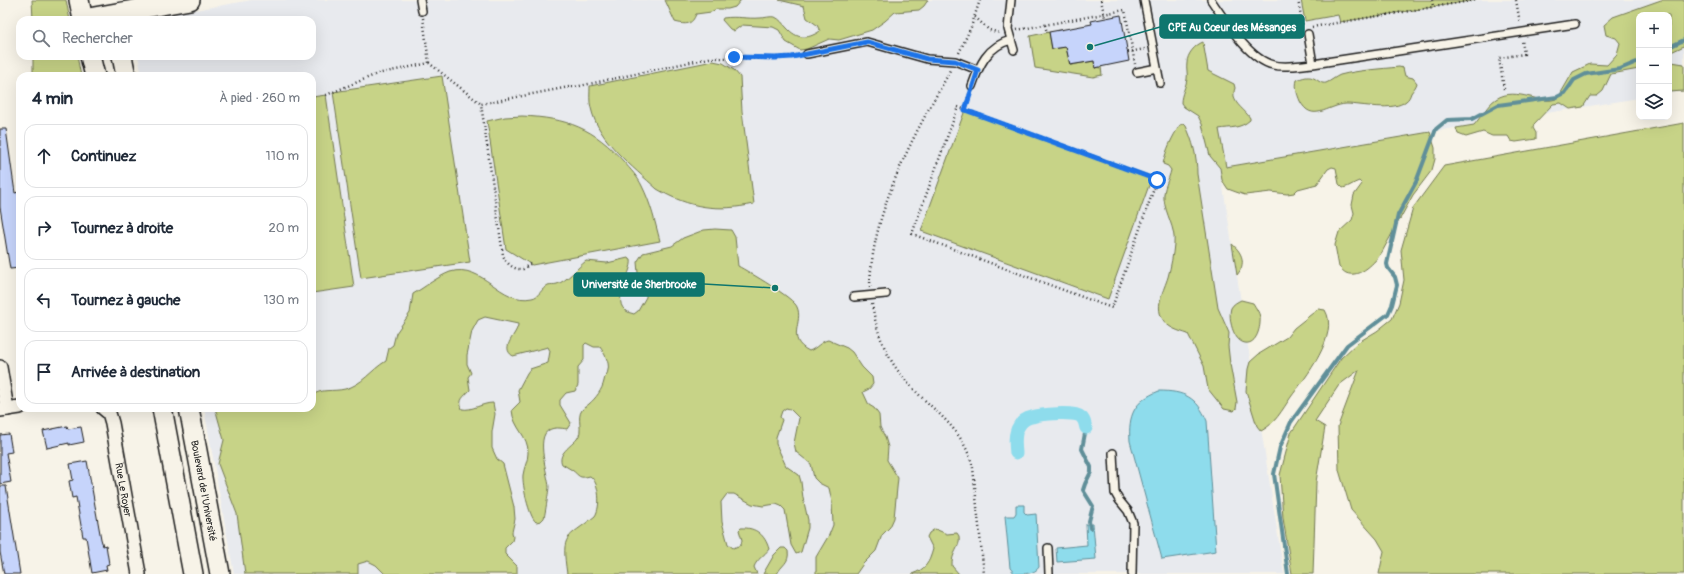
<!DOCTYPE html>
<html lang="fr">
<meta charset="utf-8">
<style>
body{margin:0;font-family:Pangolin,sans-serif;background:#f2f2f3;color:#1f2937}
.controls{position:absolute;right:12px;top:12px;display:grid;overflow:hidden;border-radius:8px;box-shadow:0 4px 16px #0002}
.controls button{width:36px;height:36px;display:grid;place-items:center;padding:0;border:0;border-bottom:1px solid #e0e1e3;background:#fff;color:#1f2937;font:20px sans-serif}
.stop{position:absolute;width:12px;height:12px;margin:-9px;border:3px solid #1a73e8;border-radius:50%;background:#fff}
.stop.end{background:#1a73e8;border-color:#fff;box-shadow:0 1px 4px #0008}
.list{margin:0;padding:0;list-style:none}
h2{display:flex;justify-content:space-between;align-items:center;height:52px;margin:0;padding:0 16px;font-size:17px}
h2 small{font-size:13px;font-weight:400;color:#747a83}
.list li{display:grid;grid-template-columns:26px 1fr auto;gap:12px;align-items:center;box-sizing:border-box;height:64px;margin:0 8px 8px;padding:0 8px;border:1px solid #e0e1e3;border-radius:12px}
.list b{display:block;font-size:15px;white-space:nowrap}
.list em{font-size:13px;font-style:normal;color:#747a83}
.icon{flex:none;width:22px;height:22px;fill:none;stroke:currentColor;stroke-width:2;stroke-linecap:round;stroke-linejoin:round}
.map{position:relative;flex:none;width:1684px;height:574px;overflow:hidden}
.search{position:absolute;background:#fff;box-shadow:0 4px 16px #0002;left:16px;top:16px;width:300px;height:44px;display:flex;align-items:center;gap:10px;box-sizing:border-box;padding:0 14px;border-radius:12px;color:#747a83;font-size:15px}
.panel{position:absolute;background:#fff;box-shadow:0 4px 16px #0002;left:16px;top:72px;width:300px;height:340px;border-radius:12px}
.map>svg:first-child{display:block}
</style>
<div class="map">
<svg width="1684" height="574" viewBox="0 0 1684 574">
<rect width="100%" height="100%" fill="#f7f3e8"/>
<filter id="ink" filterUnits="userSpaceOnUse"><feTurbulence type="fractalNoise" baseFrequency=".025" numOctaves="2"/><feDisplacementMap in="SourceGraphic" scale="8" xChannelSelector="R" yChannelSelector="G"/><feConvolveMatrix kernelMatrix="1 2 1 2 8 2 1 2 1" color-interpolation-filters="sRGB"/></filter>
<g filter="url(#ink)">
<path fill="#e8eaee" d="M252 0H1684V91L1669 93V15H1639V98L1430 132 1220 168 1284 574H234L204 408H312V76H142L138 56H312V20H152L167 15Z"/>
<path fill="#c7d387" stroke="#727852" d="M32 0H66L70 20H33Z
M665 0H741L735 7 728 9H716L711 12 696 14C692 25 686 25 675 22Z
M779 0H928L924 6 919 10 895 12 885 21 872 30 839 40 829 39 807 49 800 50 786 42 779 30 773 27 742 25 734 31 730 29 722 20 723 18C738 16 746 19 760 18 765 18 770 16 775 17 780 19 783 24 787 28 797 39 807 40 820 31L817 25 807 18 804 6Z
M1301 0H1476L1340 22 1338 15 1305 21Z
M1661 0H1684V46L1669 53V15H1639V69L1611 74 1603 91 1597 96H1590L1583 107 1570 109 1561 103 1553 104 1534 124 1533 128 1536 133V139L1516 142 1511 141 1508 136H1492L1483 132 1466 137 1458 134 1456 128 1474 125C1481 117 1488 104 1496 99 1517 85 1542 107 1558 98L1573 72 1590 64 1607 65 1617 54 1620 43 1616 38 1606 35 1604 25 1613 17Z
M1049 32 1052 49 1066 47 1070 65 1094 61 1095 68 1101 67 1102 75 1093 77 1035 68 1030 36Z
M1203 42 1208 71 1234 84 1235 88C1230 103 1243 107 1250 118V120C1240 129 1231 127 1219 129L1226 167 1430 132 1435 148V159L1432 170 1413 195 1382 252C1376 261 1360 279 1346 273 1344 272 1341 269 1339 267L1335 245 1339 232 1352 220 1354 213 1352 205 1354 195 1362 184 1359 181C1353 183 1349 187 1343 188L1339 184 1336 168 1332 167 1328 169 1317 184 1298 189 1294 193 1287 194 1271 192 1245 195 1236 192 1228 189 1222 180 1220 168 1210 156 1202 124 1198 116 1184 107 1181 103C1181 94 1186 87 1187 79 1188 74 1186 68 1187 63 1187 54 1195 45 1203 42Z
M33 56H77L81 76H33Z
M713 61 723 63 734 70 740 77 742 111 754 204C718 212 689 208 657 189 633 167 598 141 591 108 589 101 590 94 590 86Z
M1672 62 1684 64V91L1669 92V63Z
M1399 67 1403 68 1405 76 1413 78 1417 83C1416 87 1413 90 1411 93 1410 96 1409 99 1406 101 1394 112 1361 104 1346 104 1328 105 1312 124 1300 101 1297 94 1295 87 1297 80 1316 71 1317 85 1326 83 1331 81 1335 77 1340 75 1359 70 1380 69 1399 67Z
M442 76 470 262 361 278 333 92Z
M326 95 354 287 312 293V97Z
M965 110 1152 177 1108 299 921 231Z
M522 116C567 118 594 128 624 162 630 169 638 177 642 186 651 204 655 222 660 241L532 265 506 249 487 121 505 117Z
M1684 123V574H1379L1384 551 1377 539 1351 510 1339 470 1338 426 1359 370 1339 385 1315 421 1325 427 1316 482 1313 574H1292L1283 518 1280 475 1291 433 1341 358 1357 343 1377 331 1392 319 1399 303 1404 280 1401 250 1413 208 1444 166Z
M1184 124 1186 126C1193 142 1197 156 1197 174L1218 308 1229 333 1228 346 1230 364 1237 402 1236 409 1234 411 1224 409 1208 389 1204 366 1188 334C1179 331 1167 328 1162 318 1155 305 1164 290 1168 277 1171 266 1173 255 1174 244 1176 228 1165 214 1164 199 1163 188 1169 180 1171 170L1168 166 1163 164C1166 150 1172 137 1180 125Z
M715 229 731 230 735 237 738 266C749 272 794 298 797 307 804 322 785 339 809 351 816 349 821 341 828 340L847 348 852 352 862 367 872 377 873 384 869 389 863 392 869 405 874 408 879 415 880 427 885 437 888 447 887 460 898 478 894 518 890 527 882 535 876 551 863 564 856 574H816V557L829 535 833 525 832 502 829 488 819 483 814 478 811 464 796 452 794 443 799 418 790 409 786 408 782 411 780 417 782 420 776 437V444L786 466 799 475 801 482 803 498 808 520V528L801 552 796 554 791 545 785 510 781 506 776 504 763 506 752 504 734 494H727L721 502 722 522 728 544 733 548 741 545 742 540 739 530 741 528C756 527 765 535 769 549 764 556 757 559 754 567L757 574H567C561 532 566 540 595 516 601 507 600 483 590 476 578 479 580 476 572 470 569 468 565 466 562 464 557 454 571 446 577 439 584 431 576 418 582 410 584 407 587 406 589 404 596 398 602 390 604 381 604 377 608 374 608 370 610 362 604 353 600 347H594L586 343 584 345V360L578 367V385L575 391 566 393 560 400V405L571 423 567 429C561 428 554 427 549 430 535 437 548 475 549 487 549 489 545 515 544 518L541 521 536 522C529 517 522 484 523 475 524 467 528 461 528 453 529 436 513 428 512 410L520 402 518 390 527 373 530 369 548 363 550 351 548 347 513 356C499 347 518 334 518 324L485 317 478 320 472 331 467 355V364L471 373 468 377 470 390C464 397 458 399 462 409 472 411 482 403 493 403L495 414 492 432V448L497 459 503 464 514 507 515 519 512 532 513 537 512 541 505 548V554L517 566V574H385L376 565 368 561 358 564V574H245L237 514 218 464 224 440 215 408H248C258 414 266 410 276 408 287 406 301 408 312 408V396C320 388 333 392 345 389 362 385 371 370 386 361L389 348 393 345 396 333 410 313 413 294C425 287 437 277 450 272 483 262 500 305 532 298 539 297 541 289 548 285 551 284 554 285 557 284 567 281 577 268 586 261L607 263 628 258 631 260C634 272 604 308 634 314L638 311 646 297V292L639 284 637 262 643 253 672 246 683 238 704 230Z
M1232 244C1243 253 1246 264 1237 275Z
M1241 300 1253 303C1256 308 1259 312 1260 317 1261 326 1257 345 1245 343 1233 341 1228 318 1231 308 1233 304 1237 302 1241 300Z
M1318 309 1325 310C1340 335 1305 378 1291 397 1282 410 1275 424 1261 431L1257 426 1246 391 1248 369 1250 362 1259 354 1287 337 1294 328Z
M935 529 947 534 957 533 959 536C961 548 951 552 952 566L959 574H912C926 569 929 563 933 549L927 537 929 533Z
M781 548H785L788 551C790 563 781 565 777 574H763L774 555Z"/>
<path fill="#8edcec" stroke="#608f99" d="M1159 391C1184 391 1197 397 1207 421L1216 551 1162 559 1130 441C1128 415 1134 401 1159 391Z
M1016 505H1024V512L1027 515 1036 514 1039 567C1035 574 1024 574 1015 574L1010 568 1005 516H1014L1016 513Z
M1086 524H1093L1096 559 1057 562 1056 548 1087 545Z"/>
<g fill="none" stroke-linecap="round" stroke-linejoin="round">
<path stroke="#608f99" stroke-width="4" d="M1669 47 1684 40
M1086 428 1082 449 1091 467V472L1085 484 1083 490 1093 506 1089 521 1090 528
M1288 574 1274 474 1280 447 1291 422 1347 345 1388 314 1392 305 1397 285 1395 277 1388 268 1387 264 1398 215 1416 182 1436 129 1447 120 1472 119 1498 105 1557 97 1565 93 1574 80 1586 74 1620 69 1639 61"/>
<path stroke="#8edcec" stroke-width="13" d="M1016 453C1015 444 1014 433 1019 426 1022 421 1027 418 1032 417 1041 414 1075 411 1081 417 1085 420 1085 425 1086 428"/>
</g>
<path fill="#c6d4fb" stroke="#1c1c1c" d="M1121 15 1129 61 1095 68 1094 61 1070 65 1066 47 1052 49 1049 32 1092 24 1091 21Z
M0 129H6L15 193 18 192 20 207V268L10 269 0 207Z
M67 426 68 429 81 427 84 442 69 445V443L47 448 43 431Z
M9 434 12 452 6 453 11 482 0 484V435Z
M87 461 101 539 103 546 106 545 109 564 106 565 107 570 92 573 86 537H83L76 497 72 498 69 481 73 480 70 464Z
M0 486H6L20 574H4L0 552Z"/>
<g fill="none" stroke-linecap="round" stroke-linejoin="round">
<defs>
<path id="service" d="M420 0 422 11
M1011 0 1008 29 1014 50
M1144 0 1160 83
M1211 0C1225 20 1248 59 1273 65 1286 68 1300 65 1313 64L1575 24
M1308 34 1313 64
M807 54 867 42 927 59 955 61 978 70
M1137 72 1157 68
M972 86C979 66 987 46 1011 40
M854 297 886 294
M1113 453 1115 493 1119 500 1128 511 1133 523 1132 574
M1048 548 1049 574"/>
<g id="minor">
<path d="M0 367 7 409"/>
<path id="s1" d="M103 408 109 413 112 423 139 574"/>
<path d="M0 410 20 407"/>
</g>
<g id="secondary">
<path d="M79 0 83 20"/>
<path d="M83 19 190 0"/>
<path d="M90 56 95 76"/>
<path d="M122 56 126 76"/>
<path d="M162 408 193 574"/>
<path id="s2" d="M189 408 220 574"/>
</g>
</defs>
<use href="#service" stroke="#1c1c1c" stroke-width="10"/>
<use href="#minor" stroke="#1c1c1c" stroke-width="16"/>
<use href="#secondary" stroke="#1c1c1c" stroke-width="22"/>
<path stroke="#1c1c1c" stroke-width="2.5" stroke-dasharray="1 3" stroke-linecap="butt" d="M1101 0 1105 18
M1298 0 1303 27
M1432 0 1433 7
M1516 0 1520 23
M975 17 989 30 1000 33
M423 18 429 63
M1045 25 1047 33
M1312 27 1476 0
M1017 30 1125 10 1135 64
M1128 52 1145 49
M959 53 971 27 980 0
M1504 89 1499 58 1524 54 1522 40
M326 95 377 74 429 63 481 104
M958 107 1157 180 1112 308 912 234Z
M965 110 969 94
M530 264 523 269C513 270 506 263 503 255L481 104 569 87H575L709 58H775L799 56
M870 287C871 227 898 167 925 116 933 100 943 86 950 70
M872 304C876 330 885 355 902 376 928 409 962 423 973 468L984 574"/>
<use href="#service" stroke="#f7f3e8" stroke-width="7"/>
<use href="#minor" stroke="#f7f3e8" stroke-width="13"/>
<use href="#secondary" stroke="#f7f3e8" stroke-width="19"/>
</g>
</g>
<g fill="none" stroke-linecap="round" stroke-linejoin="round" filter="url(#ink)">
<path stroke="#1a73e8" stroke-width="5" d="M734 57 775 58 792 57 867 42 927 59 955 61 978 70 965 110 1157 180"/>
</g>
<g text-anchor="middle" stroke-width="3.5" stroke-linejoin="round" paint-order="stroke">
<g font-size="10" fill="#1c1c1c" stroke="#f7f3e8">
<text dy="4" stroke="none"><textPath href="#s1" startOffset="86">Rue Le Royer</textPath></text>
<text dy="4" stroke="none"><textPath href="#s2" startOffset="84">Boulevard de l'Université</textPath></text>
</g>
</g>
<path fill="none" stroke="#0f766e" stroke-width="1.5" d="M1090 47L1160 27M775 288L704 284"/>
<g fill="#0f766e" stroke="#f7f3e8" stroke-width="1.5">
<circle cx="1090" cy="47" r="4"/>
<circle cx="775" cy="288" r="4"/>
</g>
<g fill="#0f766e" stroke="#0f766e" stroke-width="1.5">
<rect x="1160" y="15" width="144" height="23" rx="4"/>
<rect x="574" y="273" width="130" height="23" rx="4"/>
</g>
<g font-size="11" text-anchor="middle" font-weight="bold" fill="#fff">
<text x="1232" y="31">CPE Au Cœur des Mésanges</text>
<text x="639" y="288">Université de Sherbrooke</text>
</g>
</svg>
<div class="controls">
<button>+</button>
<button>−</button>
<button><svg class="icon" aria-label="layers" viewBox="0 0 24 24"><path d="M12 4l9 5-9 5-9-5zM3 14l9 5 9-5"/></svg></button>
</div>
<div class="stop" style="left:1157px;top:180px"></div>
<div class="stop end" style="left:734px;top:57px"></div>
<div class="search"><svg class="icon" aria-label="search" viewBox="0 0 24 24"><circle cx="10" cy="10" r="6"/><path d="M15 15l6 6"/></svg>Rechercher</div>
<section class="panel">
<h2>4 min<small>À pied · 260 m</small></h2>
<ul class="list">
<li><svg class="icon" aria-label="ahead" viewBox="0 0 24 24"><path d="M12 20V5M6 11l6-6 6 6"/></svg><div><b>Continuez</b></div><em>110 m</em></li>
<li><svg class="icon" aria-label="right" viewBox="0 0 24 24"><path d="M7 20v-9h11M14 6l5 5-5 5"/></svg><div><b>Tournez à droite</b></div><em>20 m</em></li>
<li><svg class="icon" aria-label="left" viewBox="0 0 24 24"><path d="M17 20v-9H6M10 6l-5 5 5 5"/></svg><div><b>Tournez à gauche</b></div><em>130 m</em></li>
<li><svg class="icon" aria-label="arrive" viewBox="0 0 24 24"><path d="M6 21V4h12l-3 4 3 4H6"/></svg><div><b>Arrivée à destination</b></div></li>
</ul>
</section>
</div>
